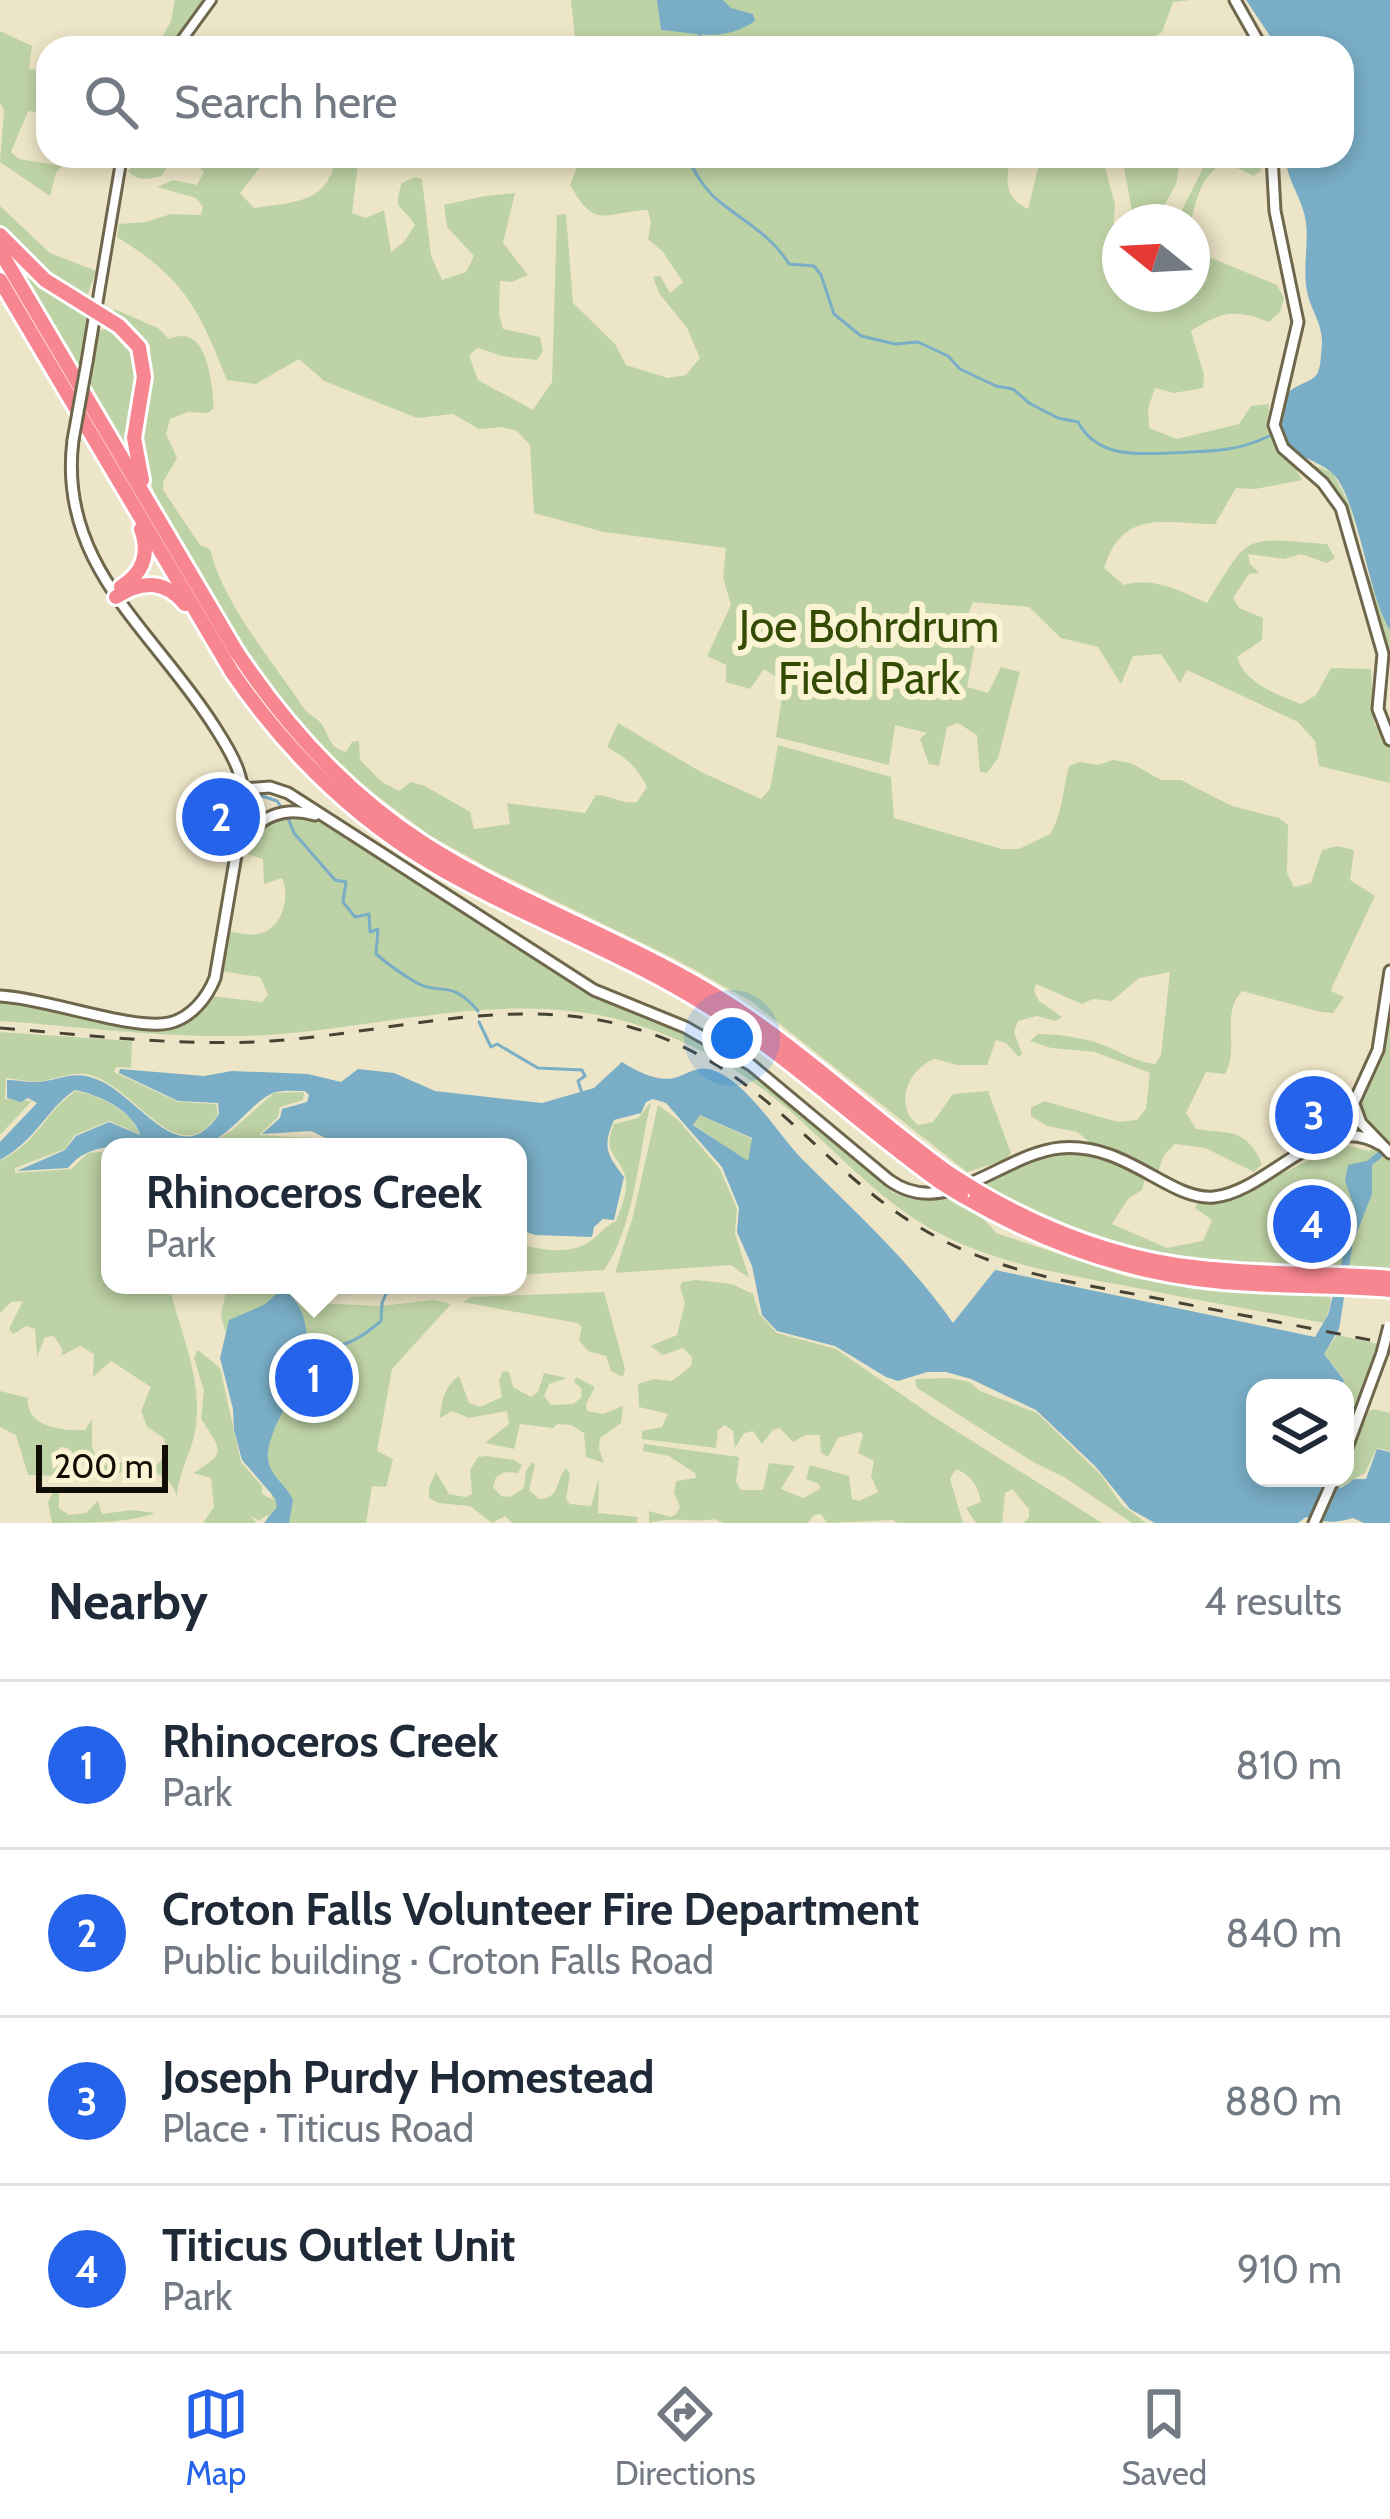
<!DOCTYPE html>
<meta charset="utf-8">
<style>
body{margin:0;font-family:Cabin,sans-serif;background:#f6f6f7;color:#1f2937}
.controls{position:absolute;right:36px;bottom:36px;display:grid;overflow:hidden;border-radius:24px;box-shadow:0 6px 18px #0003}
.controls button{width:108px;height:108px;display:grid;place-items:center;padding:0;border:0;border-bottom:3px solid #e0e1e3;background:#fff;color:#1f2937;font:60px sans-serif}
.compass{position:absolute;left:1102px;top:204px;width:108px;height:108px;border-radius:50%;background:#fff;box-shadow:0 6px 18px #0003;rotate:288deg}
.scale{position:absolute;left:36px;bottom:30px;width:132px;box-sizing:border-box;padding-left:12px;border:6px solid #110e05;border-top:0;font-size:33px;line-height:42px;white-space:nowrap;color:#110e05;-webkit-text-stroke:9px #faf3d4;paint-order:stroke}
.you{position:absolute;left:732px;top:1038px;width:42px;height:42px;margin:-30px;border:9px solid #fff;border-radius:50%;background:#1a73e8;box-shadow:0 0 0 18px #1a73e833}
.badge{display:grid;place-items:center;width:78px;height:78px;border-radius:50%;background:#2563eb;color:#fff;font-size:39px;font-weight:700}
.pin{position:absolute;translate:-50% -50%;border:6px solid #fff;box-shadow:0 3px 12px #0006}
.popup{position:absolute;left:101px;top:1138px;width:426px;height:156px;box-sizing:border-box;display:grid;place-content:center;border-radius:24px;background:#fff;filter:drop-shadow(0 3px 9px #0005);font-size:39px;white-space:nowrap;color:#747a83}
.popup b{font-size:45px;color:#1f2937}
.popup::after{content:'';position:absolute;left:50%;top:100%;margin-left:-24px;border:24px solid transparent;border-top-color:#fff}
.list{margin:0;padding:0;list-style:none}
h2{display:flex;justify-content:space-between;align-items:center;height:156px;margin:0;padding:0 48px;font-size:51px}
h2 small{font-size:39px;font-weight:400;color:#747a83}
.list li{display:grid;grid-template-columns:78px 1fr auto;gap:36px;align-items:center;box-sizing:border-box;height:168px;padding:0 48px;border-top:3px solid #e0e1e3}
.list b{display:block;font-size:45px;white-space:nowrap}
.list p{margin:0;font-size:39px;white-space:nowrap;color:#747a83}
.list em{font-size:39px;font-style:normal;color:#747a83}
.icon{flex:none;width:66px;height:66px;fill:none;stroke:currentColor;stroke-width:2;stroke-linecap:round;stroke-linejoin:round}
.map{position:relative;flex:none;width:1390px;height:1523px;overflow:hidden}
.search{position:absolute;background:#fff;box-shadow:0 6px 18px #0003;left:36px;right:36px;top:36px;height:132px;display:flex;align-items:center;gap:30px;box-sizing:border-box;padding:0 42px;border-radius:36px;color:#747a83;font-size:45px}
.sheet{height:828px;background:#fff}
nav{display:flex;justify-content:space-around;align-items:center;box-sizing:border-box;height:168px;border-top:3px solid #e0e1e3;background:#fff;font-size:33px;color:#747a83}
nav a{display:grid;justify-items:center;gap:6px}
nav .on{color:#2563eb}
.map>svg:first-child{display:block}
</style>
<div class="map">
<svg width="1390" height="1523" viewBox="0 0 1390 1523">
<rect width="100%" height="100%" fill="#ede5c7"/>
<path fill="#bed3a5" d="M175 0H205L170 48H156L171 21Z
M571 0H1191L1173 2 1162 32 1138 48H576Z
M0 31 32 46 29 69 48 72V114L28 111 11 152 19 159 62 166 56 173 50 196 0 162 4 110 0 103Z
M145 156H269L240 193 254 208C294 202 329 204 336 156H359L352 213 366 218 384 210 391 252 404 242 415 225C402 204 392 212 402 183L415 177 422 179 431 256 442 280 466 272 474 256 447 227 444 205 485 196 515 193 503 243 528 275 512 282 500 281 499 313 503 329 540 337 543 351 537 360 502 356 478 348 469 355 478 380 533 410 552 382 557 215 566 214 573 303 615 344 626 365 668 378 686 375 700 358 687 328 659 293 653 277 660 276 670 293 683 282 663 252 648 239 651 223 648 210C604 212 596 231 570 185L577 167 574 156H1011C1006 179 1003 198 1028 209L1041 156H1102L1115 204 1112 242 1120 252V294H1192V233L1204 255 1277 285 1284 298 1280 312 1269 322C1235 308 1221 312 1191 331L1204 375 1203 388 1174 393 1155 388 1148 409 1149 428 1177 439 1239 424 1251 406 1269 404C1265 448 1285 446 1302 480L1255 489 1236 488 1215 524C1164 524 1123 508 1104 568L1124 585C1153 576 1180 591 1207 603 1251 531 1243 538 1327 544L1335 558 1327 563 1301 554 1284 559 1248 554 1250 564 1259 573 1249 574 1233 598 1239 608 1263 618 1262 640 1237 657C1245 684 1277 694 1301 704L1316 695 1331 668 1371 669 1374 724 1390 743V783L1319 766 1315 741 1298 722 1187 670 1180 683 1161 654 1133 656 1121 684 1098 647 1061 638 1029 607 973 602 966 619 975 644 967 687 988 693 1001 667 1020 672 998 758 987 773 980 772 977 735 958 723 947 727 939 766 929 764 920 739 927 733 895 725 889 765 776 737 784 682 764 669 750 689 726 682V665L707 656 731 605 723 577 726 548 604 532 534 513 530 445 517 431 502 427 479 429 453 414 417 418 324 381 299 359 256 384 227 380C198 308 185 279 117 237L119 224 146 222 171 214 201 215 203 207 196 198 157 187 173 180 197 185 204 172 197 164H169L162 176C149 179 137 182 128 171Z
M1122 156H1181L1176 184 1155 222H1134Z
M1209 156H1260L1261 171 1254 176 1225 162C1202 174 1196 198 1191 222H1176Z
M0 206 50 253 96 271 87 296C51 291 23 251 0 226Z
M1 240 87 312 90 318 80 375Z
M114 309 158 328 169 339C207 322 212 380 214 408L208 413 188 412 170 419 166 434 177 458 163 482V490L200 545 210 549C222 602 274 663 305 710 311 716 321 720 324 728 331 741 330 747 346 752L352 742 359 741 360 760 382 782 399 791 411 782 425 786 470 812 474 829 510 824 507 803 585 813 596 795C611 795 623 805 637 802L647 787C636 766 628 759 607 747L618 723 701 772 761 799 770 789 778 745 891 777 894 818 1002 849H1019L1050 834C1063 813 1063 787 1069 766L1080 762 1098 765 1113 760 1131 763 1161 780H1181L1232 806 1279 818 1288 825 1287 873 1294 887 1311 883 1322 850 1337 846 1354 850 1350 880 1375 896 1333 985 1331 991 1344 997 1333 1013 1321 1012 1242 991C1220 1015 1240 1047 1225 1074L1206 1072 1186 1113 1196 1129C1228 1134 1246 1127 1262 1164L1254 1172 1205 1148 1175 1144 1164 1155 1158 1172 1130 1155 1092 1144 1077 1132 1047 1126 1031 1116V1108L1044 1101 1118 1122 1137 1120 1146 1109 1150 1073 1095 1052 1051 1048 1030 1041 1038 1034C1060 1034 1088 1038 1108 1047 1125 1054 1136 1062 1155 1064L1161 1055 1170 972 1139 978 1112 1001 1093 999 1082 1004 1036 984 1034 991 1039 1001 1062 1017 1056 1021 1037 1016 1018 1021 1014 1032 1022 1054 1019 1057 1006 1043 996 1040 987 1065H957L935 1059C908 1068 893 1106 918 1125L933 1122 953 1094 988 1091 1011 1153 1006 1160 967 1172 752 1002 675 959 492 870 429 835 335 764 267 685 154 493 141 442 151 377 150 345 112 311Z
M104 329C122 333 135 347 139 365L130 457 88 387 99 331Z
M1314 465 1333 473 1350 506 1362 559 1390 630V664L1345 516 1313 472Z
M288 815 313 818 333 830 591 995 691 1035 746 1066 892 1192C921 1206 926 1193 949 1198 968 1203 985 1219 996 1233L1128 1277 1210 1291 1328 1293 1331 1301 1325 1323C1265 1312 1206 1302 1147 1290 1069 1274 991 1266 921 1223 872 1192 833 1149 790 1111 746 1073 697 1044 641 1026 523 987 401 1024 281 1034 186 1042 94 1027 0 1021V1000L174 1025 210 996 262 1002 268 995 260 977 220 971 228 931C236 932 249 936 258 934 282 930 291 896 282 878L264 884 263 859 244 853C248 829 267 824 288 815Z
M1390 1002V1143L1388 1144 1361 1117 1357 1103 1383 1043Z
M0 1032 132 1041 131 1068 116 1067 114 1072 178 1102 216 1104 218 1114C179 1175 136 1087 90 1075 74 1071 59 1078 43 1081 32 1083 18 1079 6 1078L5 1099 32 1101 0 1135Z
M76 1091C99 1096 132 1110 139 1134L109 1121 75 1135 65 1149 15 1168V1173L71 1169 88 1153 110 1151V1285H172V1297C183 1338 202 1382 196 1425 193 1451 178 1472 177 1497 167 1460 126 1472 98 1477L91 1473C117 1455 129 1466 157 1465 165 1456 168 1450 164 1438L147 1427 141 1411 151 1387 111 1361 93 1377 94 1354 80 1346 61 1356 63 1350 54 1336 45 1337 37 1357 35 1329 26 1326 13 1334 9 1329 23 1301 11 1302 0 1313V1161C42 1139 44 1112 76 1091Z
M304 1092 303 1100 280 1107 278 1117 259 1135 313 1138 328 1147H205L231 1131 274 1093Z
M651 1102C639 1151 634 1229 604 1270L518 1275V1244C540 1249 564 1255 586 1244 597 1238 603 1227 616 1221 621 1208 627 1195 626 1181 623 1155 600 1157 614 1124L638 1118Z
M658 1105 678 1120 720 1169 737 1209 735 1233 749 1278 731 1265 615 1273 633 1216Z
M700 1115 752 1139 748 1162 693 1124Z
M1341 1144 1369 1151 1374 1148 1390 1158V1271L1196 1260 1136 1250 1058 1225 977 1183C1012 1172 1065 1145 1100 1155 1115 1160 1131 1168 1146 1174L1142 1190 1128 1199 1112 1224 1167 1248 1203 1241 1212 1220 1195 1208 1199 1200 1267 1177 1269 1180Z
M696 1280 732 1284 753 1294 759 1314 777 1333 836 1349 934 1417 1102 1523H1023L1029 1518V1509L1012 1489 1005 1493 1002 1523H976L966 1508 981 1502C978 1486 972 1476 956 1469L950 1479 963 1523H897L893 1520 827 1523 821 1514 814 1515 808 1523H723L715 1519C695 1523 670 1516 649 1523V1511L671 1517 676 1514 680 1507 674 1492 676 1481 696 1478 695 1473 669 1456 643 1451 644 1444 739 1457 736 1482 741 1490H763L769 1463 795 1466 781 1489 803 1498 820 1489 819 1484 806 1479 810 1465 849 1476 852 1499 859 1501 878 1492 871 1476 874 1461 858 1453 863 1435 860 1432 838 1438 828 1457 821 1453 820 1435H806L793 1442 780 1428 773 1430 762 1444 753 1431 744 1433 735 1448 733 1431 725 1425 718 1430 716 1448 642 1439V1431L662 1427 668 1414 639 1407 638 1384 654 1379 672 1381 691 1366 692 1357 683 1348 663 1355 650 1346 677 1335 685 1303 680 1287 682 1282Z
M227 1285H309L311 1306 315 1303 381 1306 434 1300 451 1304 392 1369 377 1451 393 1459 386 1487 372 1486 366 1523H266L268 1514 259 1521 251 1516 256 1523H203L214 1507 211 1478 193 1473C226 1453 223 1452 201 1419L204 1391 194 1358 198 1350 220 1368 241 1462 262 1486V1494L273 1500 221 1316Z
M604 1292 625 1369 623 1377 611 1371 606 1356 588 1351 579 1340 582 1327 577 1323 462 1302 472 1297Z
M1337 1335 1378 1344 1366 1387 1345 1437 1344 1379 1324 1354Z
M503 1371 509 1372 513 1387 531 1397 538 1392 544 1373 567 1378 549 1384 544 1396 551 1405 573 1404 581 1398 582 1389 574 1382 576 1377 595 1387 586 1404 587 1411 603 1414 623 1406 621 1423 600 1438 599 1449 604 1463 586 1457 584 1433 571 1425 557 1424 553 1428 520 1424 514 1449 485 1443 509 1424 507 1411 469 1418 452 1411 440 1418C441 1403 445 1385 459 1376L469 1403 480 1407 502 1397 499 1380Z
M950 1378 969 1382 980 1391 1037 1413 1101 1475 1122 1505 1146 1523H1132L1064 1477 1033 1462 917 1388 915 1379Z
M0 1391 28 1398C25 1427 62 1431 85 1430L92 1419V1447L97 1458 86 1465 68 1448 60 1447 55 1455 62 1476 28 1475 16 1435 0 1427Z
M1374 1409 1390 1413V1451L1377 1448 1365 1473 1340 1487 1337 1484 1339 1478H1345V1465L1369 1411Z
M487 1456 514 1460 522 1465 518 1473 505 1472 496 1477 493 1487 501 1496 510 1497 524 1488 526 1471 532 1462 535 1465 529 1490 539 1499C560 1499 556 1480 566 1468L570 1474 566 1499 570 1504 591 1506 599 1477 598 1513 638 1517 637 1523H512L505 1516 492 1523 470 1506 438 1503 429 1498V1487L436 1472 449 1494 465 1497 472 1494 470 1470 478 1457Z
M54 1489 59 1490V1508L69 1515 86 1513 98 1501 102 1514 132 1510 155 1513C131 1523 82 1523 52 1523L48 1503Z"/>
<path fill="#79aec6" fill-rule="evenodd" d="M723 0 731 8 753 14 755 21C721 43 699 33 661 30L657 0Z
M1246 0H1390V630C1367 593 1358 498 1333 474 1316 457 1283 457 1280 427 1275 379 1311 389 1318 372 1321 365 1321 352 1322 344 1323 324 1310 309 1307 291 1302 267 1310 241 1305 217 1300 194 1288 183 1285 156H1342V48H1278Z
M622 1062C637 1071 656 1082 674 1078 685 1075 697 1066 709 1069 745 1078 777 1133 802 1159 856 1213 909 1260 953 1323L995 1270 1315 1337 1328 1315 1355 1209 1345 1181 1348 1165 1367 1161 1390 1142V1151L1372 1165V1194L1353 1242 1339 1329 1324 1354 1344 1380 1342 1388H1255V1478H1323L1341 1488 1354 1479H1366L1377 1449 1390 1452V1523H1364L1353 1518C1337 1523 1322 1523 1306 1517L1298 1523H1155L1130 1509 1096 1467 1036 1410 971 1379 946 1372H927L898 1381 886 1377 835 1346 777 1331 762 1315 752 1266 737 1232 739 1208 722 1167 666 1103 653 1099 646 1102 641 1113 614 1120C602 1147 607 1155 624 1177L614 1220 603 1219 594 1227 592 1237 535 1235 518 1229V1189L525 1184 526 1173 518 1171V1147H429L418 1142 377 1138 334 1142 311 1131 262 1134 280 1118 282 1109 307 1102 309 1095 305 1091C296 1091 285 1090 276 1092 255 1097 230 1139 201 1146 158 1158 101 1128 68 1168L17 1171 65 1150 76 1136 109 1122 140 1135C133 1110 99 1095 75 1090 45 1110 39 1138 0 1160V1142L37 1103 28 1098 21 1102 7 1098V1080C16 1080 26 1082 35 1082 53 1082 71 1071 90 1077 137 1089 178 1177 219 1114L218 1103 178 1101 119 1073 120 1069 204 1076 232 1071 308 1074 341 1082 358 1069 394 1073 435 1091 542 1103 594 1088ZM700 1115 752 1138 748 1161 693 1125Z
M282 1289C308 1302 313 1349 302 1374 292 1398 272 1424 268 1452 266 1475 285 1482 293 1500L289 1523H264L277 1507 275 1498 242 1460 234 1430 233 1409 220 1358 229 1320 264 1305Z"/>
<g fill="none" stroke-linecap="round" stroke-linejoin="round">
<path stroke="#79aec6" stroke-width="3" d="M699 33 706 48
M686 156C695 172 705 191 720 202 746 223 772 236 789 264L814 266 821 275 834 314 861 336 895 344 918 342 948 356 960 369 996 386 1013 389 1029 403 1058 418 1078 422C1097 457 1133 454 1169 453 1206 451 1235 453 1269 436
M259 795 277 801 282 808
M287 816 294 833 335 880 346 882 343 902 355 917 369 914 370 932 378 929 376 954C389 965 403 975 417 983 440 996 451 978 478 1011
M479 1022 491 1047 497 1044 538 1068 582 1070 585 1076 578 1081 582 1093
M310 1345C339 1352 359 1340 381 1321L382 1303 390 1285"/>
<defs>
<path id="tertiary" d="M176 48 211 0
M96 311 122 156"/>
<path id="secondary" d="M1235 0 1262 48
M1272 156 1275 211 1298 322 1274 425 1283 448 1323 483 1341 508 1383 654 1378 709 1390 740
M87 362 95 313
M244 789 270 787 288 793 594 990 685 1027 751 1065 889 1180C945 1221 1002 1154 1060 1148 1127 1142 1169 1201 1214 1197 1270 1191 1323 1108 1381 1145
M242 842C259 816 285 806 315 815
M0 996C46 998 133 1031 169 1023 191 1018 207 998 215 978L243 814C247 780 234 757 216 729 156 632 57 567 73 440
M1354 1104 1361 1123 1390 1153
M1334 1135 1347 1118 1378 1050 1390 971
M1345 1453 1382 1353
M1314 1523 1334 1478"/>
<path id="motorway" d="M0 235 45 280 119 326 139 347 144 377 134 438 142 480
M0 251 236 651C287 728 348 795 426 845 516 902 618 937 710 992 796 1044 868 1115 950 1174
M0 280 232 672C284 748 350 814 429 862 518 915 618 950 706 1005 790 1056 860 1125 940 1182
M121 587C143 573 150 554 141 529
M116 597C142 580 165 580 185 604
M974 1189C1045 1231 1120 1260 1202 1268 1265 1275 1328 1273 1390 1278
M961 1195C1043 1243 1128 1274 1223 1282 1278 1287 1334 1285 1390 1290"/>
</defs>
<use href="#tertiary" stroke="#6e674c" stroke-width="14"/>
<use href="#secondary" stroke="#6e674c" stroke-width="15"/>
<use href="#motorway" stroke="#fff" stroke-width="20"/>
<use href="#tertiary" stroke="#fff" stroke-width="8"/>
<use href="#secondary" stroke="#fff" stroke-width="9"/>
<use href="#motorway" stroke="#f78691" stroke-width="14"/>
<path stroke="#464234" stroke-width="3" stroke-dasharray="15 15" stroke-linecap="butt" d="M0 1028C90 1035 181 1047 271 1041 391 1033 511 994 630 1027 769 1066 818 1172 933 1235 1001 1273 1076 1283 1150 1297 1230 1313 1310 1328 1390 1344"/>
<defs>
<path id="secondary-bridge" d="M73 440 87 362
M1382 1353 1389 1326"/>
<path id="motorway-bridge" d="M950 1174 974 1189
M940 1182 961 1195"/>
</defs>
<use href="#secondary-bridge" stroke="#6e674c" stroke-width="15" stroke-linecap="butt"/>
<use href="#motorway-bridge" stroke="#fff" stroke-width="20" stroke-linecap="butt"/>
<use href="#secondary-bridge" stroke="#fff" stroke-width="9"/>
<use href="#motorway-bridge" stroke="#f78691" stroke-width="14"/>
</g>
<g text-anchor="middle" stroke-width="12" stroke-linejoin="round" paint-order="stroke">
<g font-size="45" fill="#344b04" stroke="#faf3d4">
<text x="869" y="642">Joe Bohrdrum<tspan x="869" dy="52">Field Park</tspan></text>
</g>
</g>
</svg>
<div class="controls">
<button><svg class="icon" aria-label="layers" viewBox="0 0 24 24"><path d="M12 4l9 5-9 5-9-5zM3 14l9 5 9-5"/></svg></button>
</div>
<svg class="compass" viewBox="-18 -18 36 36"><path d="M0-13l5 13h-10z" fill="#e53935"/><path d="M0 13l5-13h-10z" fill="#747a83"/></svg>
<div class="scale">200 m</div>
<div class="you"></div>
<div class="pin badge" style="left:314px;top:1378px">1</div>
<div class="popup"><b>Rhinoceros Creek</b>Park</div>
<div class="pin badge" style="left:221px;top:817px">2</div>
<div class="pin badge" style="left:1314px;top:1115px">3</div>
<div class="pin badge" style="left:1312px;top:1224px">4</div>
<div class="search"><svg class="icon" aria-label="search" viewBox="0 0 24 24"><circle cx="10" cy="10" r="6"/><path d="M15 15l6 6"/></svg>Search here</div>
</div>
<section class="sheet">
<h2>Nearby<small>4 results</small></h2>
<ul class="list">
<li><span class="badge">1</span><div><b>Rhinoceros Creek</b><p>Park</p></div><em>810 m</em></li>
<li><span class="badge">2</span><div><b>Croton Falls Volunteer Fire Department</b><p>Public building · Croton Falls Road</p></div><em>840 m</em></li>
<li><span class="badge">3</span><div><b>Joseph Purdy Homestead</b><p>Place · Titicus Road</p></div><em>880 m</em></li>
<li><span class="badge">4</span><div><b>Titicus Outlet Unit</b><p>Park</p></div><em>910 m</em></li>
</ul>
</section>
<nav>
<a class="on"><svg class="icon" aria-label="map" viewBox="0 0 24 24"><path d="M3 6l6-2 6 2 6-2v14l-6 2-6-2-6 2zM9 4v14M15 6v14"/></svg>Map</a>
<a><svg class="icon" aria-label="directions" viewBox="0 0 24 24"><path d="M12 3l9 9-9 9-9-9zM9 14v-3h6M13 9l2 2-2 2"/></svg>Directions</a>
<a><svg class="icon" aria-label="saved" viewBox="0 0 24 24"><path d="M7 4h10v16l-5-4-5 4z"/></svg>Saved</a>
</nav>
